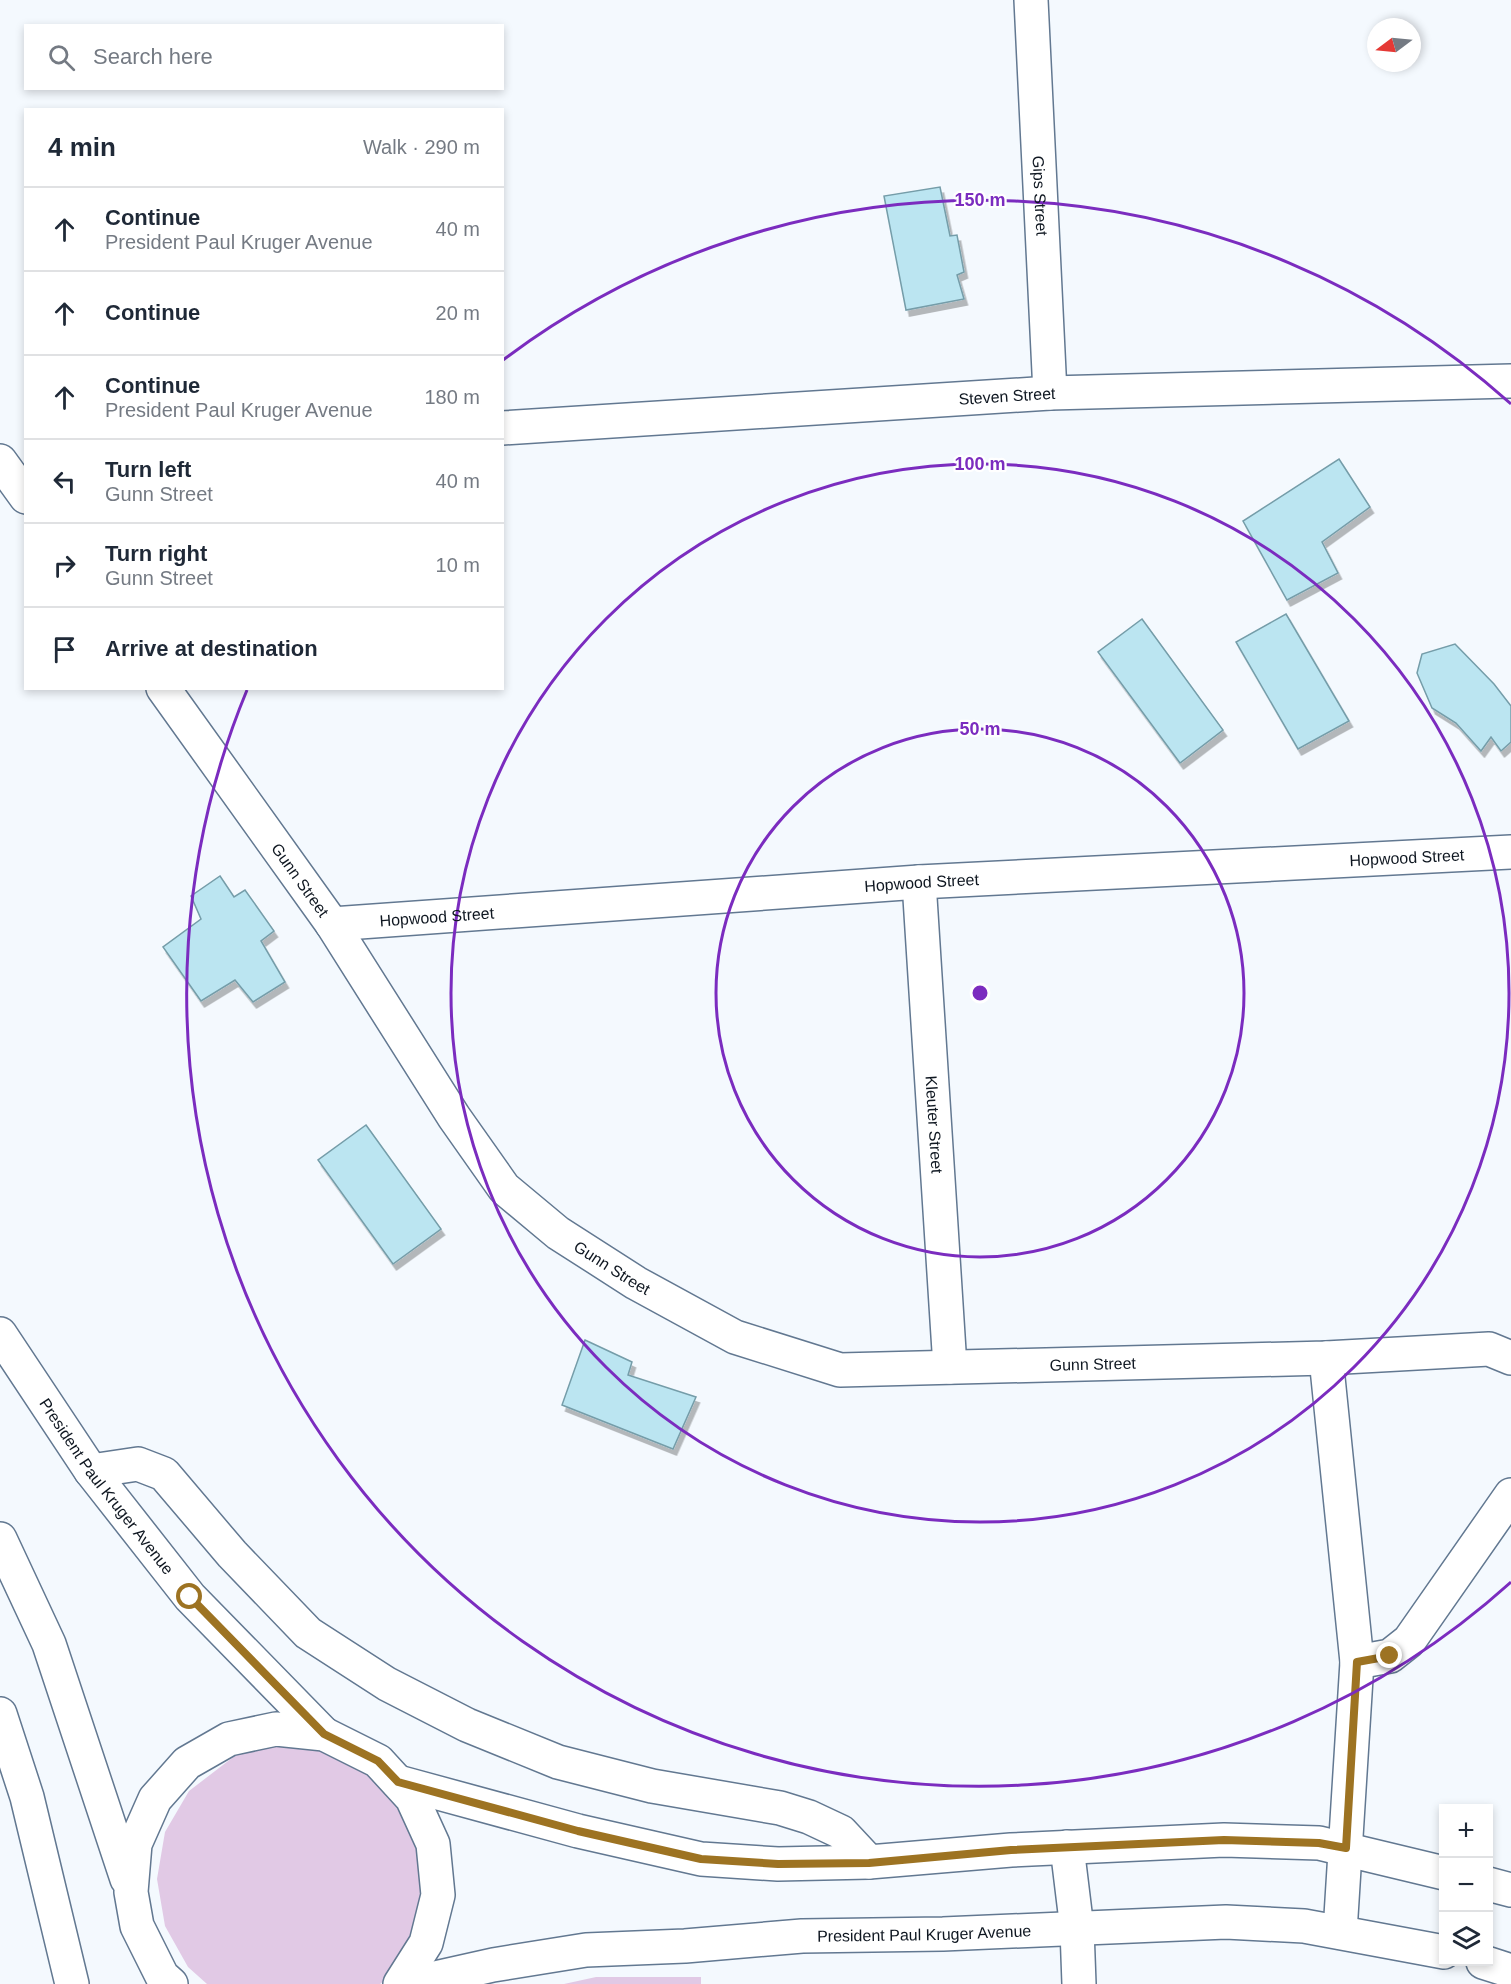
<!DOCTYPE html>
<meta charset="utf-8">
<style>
body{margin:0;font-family:Helvetica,sans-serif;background:#f6f6f7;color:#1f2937}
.controls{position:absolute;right:18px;bottom:18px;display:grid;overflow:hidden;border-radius:0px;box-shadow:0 3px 9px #0003}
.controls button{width:54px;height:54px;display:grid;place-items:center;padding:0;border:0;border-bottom:2px solid #e0e1e3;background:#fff;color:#1f2937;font:30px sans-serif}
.compass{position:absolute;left:1367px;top:18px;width:54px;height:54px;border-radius:50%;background:#fff;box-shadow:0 3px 9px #0003;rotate:254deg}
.stop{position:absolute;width:18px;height:18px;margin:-14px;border:4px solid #9d7322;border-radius:50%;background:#fff}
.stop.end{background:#9d7322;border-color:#fff;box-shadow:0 2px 6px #0008}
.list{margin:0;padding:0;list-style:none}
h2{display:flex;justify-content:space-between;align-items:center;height:78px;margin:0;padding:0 24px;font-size:26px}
h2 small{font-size:20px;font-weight:400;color:#747a83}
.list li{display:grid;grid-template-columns:39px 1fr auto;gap:18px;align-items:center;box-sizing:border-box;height:84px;padding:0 24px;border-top:2px solid #e0e1e3}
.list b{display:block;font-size:22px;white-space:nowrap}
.list p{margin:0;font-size:20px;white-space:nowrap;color:#747a83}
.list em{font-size:20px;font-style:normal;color:#747a83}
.icon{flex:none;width:33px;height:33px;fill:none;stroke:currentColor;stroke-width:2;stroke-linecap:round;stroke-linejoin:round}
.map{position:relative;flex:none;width:1511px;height:1984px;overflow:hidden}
.search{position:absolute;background:#fff;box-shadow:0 3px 9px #0003;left:24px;top:24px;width:480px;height:66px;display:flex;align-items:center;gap:15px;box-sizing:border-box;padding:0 21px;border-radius:0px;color:#747a83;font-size:22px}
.panel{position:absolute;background:#fff;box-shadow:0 3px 9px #0003;left:24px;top:108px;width:480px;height:582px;border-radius:0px}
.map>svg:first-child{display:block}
</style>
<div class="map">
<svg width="1511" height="1984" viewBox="0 0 1511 1984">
<defs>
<filter id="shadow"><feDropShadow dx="3.5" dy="6" stdDeviation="0" flood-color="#0004"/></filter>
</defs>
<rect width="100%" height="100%" fill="#f4f9fe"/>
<path fill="#e1c9e5" d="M282 1743 329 1748 372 1769 405 1803 430 1887 419 1934 393 1974 380 1984H207L188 1967 165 1926 157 1879 165 1832 189 1791 236 1755Z
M596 1977H701V1984H564Z"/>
<path fill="#bbe5f1" stroke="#759da9" stroke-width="1.5" filter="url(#shadow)" d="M940 187 950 236 957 235 964 272 957 275 964 299 906 310 884 196Z
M1339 459 1370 507 1322 542 1338 573 1287 600 1243 521Z
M1286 614 1349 721 1298 749 1236 642Z
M1142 619 1223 730 1180 763 1098 652Z
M1455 644 1494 684 1511 706V742L1501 751 1491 737 1481 751 1456 723 1432 708 1417 673 1422 654Z
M220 876 234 897 245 890 274 931 261 941 285 982 253 1002 235 980 201 1001 163 947 201 919 191 896Z
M366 1125 441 1229 393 1264 318 1160Z
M585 1340 632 1362 628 1375 696 1397 673 1449 562 1405Z"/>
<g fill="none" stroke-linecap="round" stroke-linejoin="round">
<defs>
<g id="minor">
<path id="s1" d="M1031 0 1050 393"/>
<path id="s2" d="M502 428 1050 393 1511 381"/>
<path d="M0 461 26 497"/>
<path id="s3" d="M163 688 332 924 454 1117 504 1188 558 1233 636 1283 735 1337 840 1370 1326 1358 1489 1349 1511 1358"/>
<path id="s4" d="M919 882 950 1367"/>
<path id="s5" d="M332 924 919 882 1511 852"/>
<path id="s6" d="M0 1334 91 1471 190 1597 324 1734"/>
<path d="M1326 1358 1357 1662 1340 1932"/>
<path d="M91 1471 138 1464 164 1474 232 1554 308 1633 387 1684 467 1725 558 1762 652 1786 780 1808 809 1817 841 1832 869 1862"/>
<path d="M0 1539 49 1644 127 1879"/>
<path d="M1357 1662 1390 1656 1409 1641 1511 1495"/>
<path d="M0 1714 27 1797 72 1984"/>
<path d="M398 1782 578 1831 701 1859 778 1864 869 1862 1011 1850 1224 1840 1319 1843 1444 1873"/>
<path d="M1067 1847 1077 1929 1079 1984"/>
<path d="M1488 1884 1511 1890"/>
<path d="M1483 1962 1511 1971"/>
<path d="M171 1984 162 1976 137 1926 131 1892 135 1844 155 1799 187 1763 229 1739 276 1729 324 1734 378 1761 412 1798 433 1844 438 1895 426 1943 400 1984"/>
<path id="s7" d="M408 1984 493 1965 586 1950 685 1946 802 1936 943 1934 1226 1922 1304 1926 1444 1952"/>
</g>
</defs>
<use href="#minor" stroke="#627891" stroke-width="36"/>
<use href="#minor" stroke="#fff" stroke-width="33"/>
</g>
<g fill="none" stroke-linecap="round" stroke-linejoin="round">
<path stroke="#9d7322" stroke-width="8" d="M190 1597 324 1734 378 1761 398 1782 578 1831 701 1859 778 1864 869 1863 1011 1850 1224 1840 1319 1843 1346 1848 1357 1662 1390 1656"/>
</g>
<g fill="none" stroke="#7b2cbf" stroke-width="3">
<circle cx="980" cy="993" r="264"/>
<circle cx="980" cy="993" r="529"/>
<path d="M1511 1582A793 793 0 0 1 247 690M503 360A793 793 0 0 1 1511 404"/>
</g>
<g text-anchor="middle" stroke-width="4.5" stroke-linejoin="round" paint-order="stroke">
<g font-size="16" fill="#0f1721" stroke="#fff">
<text dy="6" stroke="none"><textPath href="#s1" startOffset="196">Gips Street</textPath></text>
<text dy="6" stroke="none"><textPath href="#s2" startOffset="506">Steven Street</textPath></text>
<text dy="6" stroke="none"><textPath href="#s5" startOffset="1077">Hopwood Street</textPath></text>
<text dy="6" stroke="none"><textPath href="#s3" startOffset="236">Gunn Street</textPath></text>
<text dy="6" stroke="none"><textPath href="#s5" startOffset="591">Hopwood Street</textPath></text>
<text dy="6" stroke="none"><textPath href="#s5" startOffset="105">Hopwood Street</textPath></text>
<text dy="6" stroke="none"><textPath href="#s4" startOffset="243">Kleuter Street</textPath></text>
<text dy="6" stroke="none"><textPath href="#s3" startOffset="740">Gunn Street</textPath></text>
<text dy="6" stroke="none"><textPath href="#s3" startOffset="1244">Gunn Street</textPath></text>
<text dy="6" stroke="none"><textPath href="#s6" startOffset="186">President Paul Kruger Avenue</textPath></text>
<text dy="6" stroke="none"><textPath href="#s7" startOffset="520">President Paul Kruger Avenue</textPath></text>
</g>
</g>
<circle cx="980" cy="993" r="9" fill="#7b2cbf" stroke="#fff" stroke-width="3"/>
<g font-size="18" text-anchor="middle" font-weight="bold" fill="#7b2cbf" stroke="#fff" stroke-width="4.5" stroke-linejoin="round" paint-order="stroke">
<text x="980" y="206">150 m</text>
<text x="980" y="470">100 m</text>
<text x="980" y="735">50 m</text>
</g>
</svg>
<div class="controls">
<button>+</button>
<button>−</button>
<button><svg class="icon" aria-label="layers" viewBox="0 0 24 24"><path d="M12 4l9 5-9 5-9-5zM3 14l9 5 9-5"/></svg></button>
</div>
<svg class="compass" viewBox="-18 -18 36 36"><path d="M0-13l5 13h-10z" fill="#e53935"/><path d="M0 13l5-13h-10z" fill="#747a83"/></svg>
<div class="stop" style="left:190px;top:1597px"></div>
<div class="stop end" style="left:1390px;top:1656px"></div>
<div class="search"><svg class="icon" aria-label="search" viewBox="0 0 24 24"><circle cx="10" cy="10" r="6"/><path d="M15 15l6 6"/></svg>Search here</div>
<section class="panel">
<h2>4 min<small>Walk · 290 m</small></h2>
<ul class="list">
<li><svg class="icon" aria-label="ahead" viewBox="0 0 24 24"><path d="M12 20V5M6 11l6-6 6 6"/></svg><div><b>Continue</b><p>President Paul Kruger Avenue</p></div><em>40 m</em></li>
<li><svg class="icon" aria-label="ahead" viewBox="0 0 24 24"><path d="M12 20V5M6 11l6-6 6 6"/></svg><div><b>Continue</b></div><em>20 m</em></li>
<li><svg class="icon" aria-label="ahead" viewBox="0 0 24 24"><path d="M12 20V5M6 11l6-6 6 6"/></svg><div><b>Continue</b><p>President Paul Kruger Avenue</p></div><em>180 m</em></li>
<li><svg class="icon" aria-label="left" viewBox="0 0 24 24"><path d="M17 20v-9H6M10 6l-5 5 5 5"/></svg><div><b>Turn left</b><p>Gunn Street</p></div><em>40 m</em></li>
<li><svg class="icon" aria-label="right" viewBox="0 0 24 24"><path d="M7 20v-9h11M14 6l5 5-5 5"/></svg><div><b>Turn right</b><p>Gunn Street</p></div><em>10 m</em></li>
<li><svg class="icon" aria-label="arrive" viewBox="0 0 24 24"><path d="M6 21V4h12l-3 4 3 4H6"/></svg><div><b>Arrive at destination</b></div></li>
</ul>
</section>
</div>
